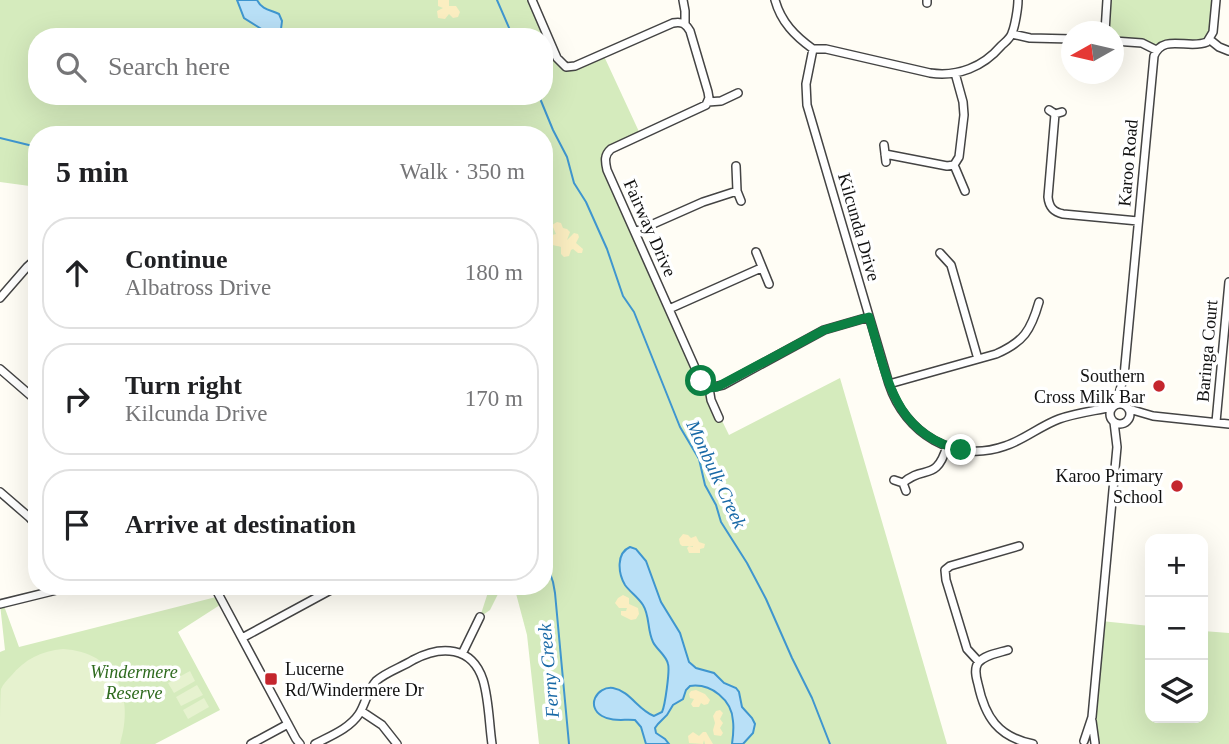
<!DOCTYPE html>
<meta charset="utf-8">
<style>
body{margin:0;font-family:Georgia,serif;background:#f2f2f2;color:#202124}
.controls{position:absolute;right:21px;bottom:21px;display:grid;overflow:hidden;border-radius:14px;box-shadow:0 7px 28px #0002}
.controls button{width:63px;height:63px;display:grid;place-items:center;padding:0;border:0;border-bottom:2px solid #e0e0e0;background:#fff;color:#202124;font:35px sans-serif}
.compass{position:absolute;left:1061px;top:21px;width:63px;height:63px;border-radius:50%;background:#fff;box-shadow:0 7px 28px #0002;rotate:262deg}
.stop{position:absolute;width:21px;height:21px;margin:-16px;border:5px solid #0b8043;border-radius:50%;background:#fff}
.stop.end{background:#0b8043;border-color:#fff;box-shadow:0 2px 7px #0008}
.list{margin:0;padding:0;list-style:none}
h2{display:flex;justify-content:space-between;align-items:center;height:91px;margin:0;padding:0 28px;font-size:30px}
h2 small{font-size:23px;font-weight:400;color:#757577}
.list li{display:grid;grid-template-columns:46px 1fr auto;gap:21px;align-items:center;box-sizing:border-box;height:112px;margin:0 14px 14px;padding:0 14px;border:2px solid #e0e0e0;border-radius:28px}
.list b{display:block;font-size:26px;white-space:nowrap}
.list p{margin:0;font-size:23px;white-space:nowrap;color:#757577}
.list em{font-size:23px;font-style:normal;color:#757577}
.icon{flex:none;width:38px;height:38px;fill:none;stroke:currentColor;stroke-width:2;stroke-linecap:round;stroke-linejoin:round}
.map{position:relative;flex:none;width:1229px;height:744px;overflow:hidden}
.search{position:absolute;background:#fff;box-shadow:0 7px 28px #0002;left:28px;top:28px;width:525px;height:77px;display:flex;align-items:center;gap:18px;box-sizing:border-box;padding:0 24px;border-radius:28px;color:#757577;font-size:26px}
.panel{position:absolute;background:#fff;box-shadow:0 7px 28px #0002;left:28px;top:126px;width:525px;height:469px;border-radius:28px}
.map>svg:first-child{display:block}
</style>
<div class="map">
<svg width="1229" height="744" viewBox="0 0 1229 744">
<rect width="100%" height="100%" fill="#fffdf5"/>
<path fill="#d5ebbd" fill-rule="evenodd" d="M0 0H532L557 58 566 67 603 54 641 136 611 149 605 159 704 384 729 435 840 378 947 744H539L527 635 514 586H544V135H37V187L0 182ZM37 37H544V96H37Z
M1107 0H1216L1208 41 1175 43 1156 50 1147 45 1114 41V32H1105Z
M490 586H502L490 610 480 617Z
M220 596 223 603 178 632 220 710 155 744H0V652L5 650 0 604 3 603 19 647Z
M1101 621 1150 626V718H1203V631L1229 633V744H1096L1092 717Z"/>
<path fill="#fbeec1" d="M438 0H449V6H456L460 12 458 17 453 18 449 14 445 19 438 18 437 11 443 8 438 6Z
M557 222 561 223 563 228 567 229 570 232 567 240 574 233 578 234 579 237 576 243 583 249 582 253H578L573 249 571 250 569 256 564 257 561 254V247C555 245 550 246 547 239L548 236 556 234 552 225Z
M683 534 688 535 691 538 696 536 699 542 705 544 704 548 700 549V553H689L687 548 689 546 693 547V546H682L680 544 679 539Z
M623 595 629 598V604L638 608 639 614 636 619 631 620 621 615V611H626L627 608H619L615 603 618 598Z
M696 690 705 694 710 700 708 704 704 705 701 703 699 707H693L691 704 694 699 690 698 689 694 691 691Z
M720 710 723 713 720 719 723 723 720 728 723 733 721 736 714 735 713 730 715 723 713 716 716 711Z
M693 732 699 736 703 732H706L713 744H705L704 740 703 744 689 743 688 736Z"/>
<path fill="#e6f2cf" d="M63 649C116 652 135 696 120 744H0C0 731 0 700 1 689 3 684 7 680 11 676 25 659 41 651 63 649Z
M190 671 195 681 174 693 168 683Z
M197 685 203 695 181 706 176 697Z
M204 698 209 707 188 719 183 710Z"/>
<path fill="#b9e0f7" stroke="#3f96cf" stroke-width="2" d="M237 0H257C262 10 271 10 279 14L282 21 280 37H270L263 30 244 18Z
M630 547 636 549 646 561 661 602 680 633 689 662 696 668 714 673 724 683 736 688 739 692 742 707 752 718 755 724 753 733 743 744H732C733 737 734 729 733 721 732 700 711 683 690 686L686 690 683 699 673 705 667 715 658 724 655 728 656 733 665 739 669 744H646L641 727 635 720C624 719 612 722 602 716 586 707 596 686 613 688 630 691 638 710 654 716L662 712C665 706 670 670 668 664 666 655 657 650 653 642 647 630 650 616 643 605 638 597 630 592 625 585 618 573 616 553 630 547Z"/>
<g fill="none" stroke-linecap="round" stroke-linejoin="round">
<path stroke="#3f96cf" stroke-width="2" d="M497 0 513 37
M539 96 553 130 567 157 574 183 586 202 607 249 623 296 634 312 680 427 699 459 705 485 716 505 721 522 747 563 766 599 792 658 812 698 830 744
M0 138 37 147
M544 556 553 582 555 593 569 744"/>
<defs>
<path id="minor" d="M532 0 557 58 566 67 575 66 673 23C682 21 686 24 690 31L708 92 709 98 706 105 611 149C604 155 605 161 607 170L701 381 709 388 711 400 719 418
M683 0 685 11V24
M775 0C781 22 795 36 813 49H826L930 73C958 77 983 67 1001 46 1005 42 1010 39 1012 33 1015 26 1018 8 1018 0
M927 3V0
M1105 32 1107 0
M1012 34 1030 38 1072 39
M1209 39 1219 47 1229 51
M1114 41 1142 43 1156 50
M813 49 806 84 807 105 889 384C905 433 954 464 1005 446 1024 440 1040 426 1059 419 1076 413 1094 411 1112 407
M708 102 721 101 738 93
M1049 110 1055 114 1062 112
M1055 114 1048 197C1049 207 1053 212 1063 214L1138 221
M884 145 886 162
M885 154 947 166 954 165 959 157 964 115 963 102 955 73
M954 165 965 191
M736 166 737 191 741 201
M635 232 703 202 737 191
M756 252 769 284
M940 253 951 265 978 359
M0 298 27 267 37 258
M669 309 761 268
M0 369 37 401
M889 384 996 354C1024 342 1031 330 1039 302
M709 388 723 385 824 330 869 317
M1110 414a10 10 0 1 1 20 0a10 10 0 1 1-20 0Z
M1116 404 1124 376 1154 56C1163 33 1189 50 1207 42L1213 32 1216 0
M1129 409 1153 416 1229 424
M1216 422 1229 282
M894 480 903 483 906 491
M903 483C924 464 936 483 947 446
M0 492 29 517 37 526
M214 586 296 739 300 744
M0 604 73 586
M242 638 338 586
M1008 650C998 653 984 655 978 663 974 669 976 677 978 684 985 717 998 737 1033 744
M462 654 480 617
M979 662 967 649 946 580 945 570 950 566 1019 546
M361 711 382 725 397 744
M1092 721 1095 743
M1084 741 1092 717 1117 447 1114 422
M251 744 288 724
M315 744C330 736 349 729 359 714 366 703 367 691 376 681 386 672 402 667 413 660 441 645 472 646 483 680 489 700 489 723 492 744"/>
</defs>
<use href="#minor" stroke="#444" stroke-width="10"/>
<use href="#minor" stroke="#fff" stroke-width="7"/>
</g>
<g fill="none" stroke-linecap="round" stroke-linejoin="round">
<path stroke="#0b8043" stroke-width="9" d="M701 381 709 388 717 387 824 330 869 317C887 375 892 433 961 450"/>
</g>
<g fill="#c4262e" stroke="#fff" stroke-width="2.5">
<circle cx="1159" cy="386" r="7"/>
<circle cx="1177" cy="486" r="7"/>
<rect x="264" y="672" width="14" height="14" rx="3.5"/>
</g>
<g text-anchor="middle" stroke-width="7" stroke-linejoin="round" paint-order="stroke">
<g font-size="18" fill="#111" stroke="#fff">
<text transform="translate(1128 163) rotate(-85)" y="6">Karoo Road</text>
<text transform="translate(859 227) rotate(74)" y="6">Kilcunda Drive</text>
<text transform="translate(650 228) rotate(66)" y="6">Fairway Drive</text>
<text transform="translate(1207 351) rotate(-85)" y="6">Baringa Court</text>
</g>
<g font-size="18" fill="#111" stroke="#fff" text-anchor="end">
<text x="1145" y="382">Southern<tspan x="1145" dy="21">Cross Milk Bar</tspan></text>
<text x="1163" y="482">Karoo Primary<tspan x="1163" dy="21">School</tspan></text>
<text x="285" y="675" text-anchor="start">Lucerne<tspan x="285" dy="21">Rd/Windermere Dr</tspan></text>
</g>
<g font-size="18" font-style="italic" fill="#2f6b1f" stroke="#fff">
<text x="134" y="678">Windermere<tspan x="134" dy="21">Reserve</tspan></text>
</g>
<g font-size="19" font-style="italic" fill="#1768a6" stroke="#fff">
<text transform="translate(717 474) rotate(65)" y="7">Monbulk Creek</text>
<text transform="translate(548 671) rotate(-95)" y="7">Ferny Creek</text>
</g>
</g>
</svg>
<div class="controls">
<button>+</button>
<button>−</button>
<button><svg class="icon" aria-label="layers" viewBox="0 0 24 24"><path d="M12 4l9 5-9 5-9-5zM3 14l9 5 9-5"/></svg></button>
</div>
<svg class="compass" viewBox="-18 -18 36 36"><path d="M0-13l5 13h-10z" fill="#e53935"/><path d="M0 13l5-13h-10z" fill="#757577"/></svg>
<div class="stop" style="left:701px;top:381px"></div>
<div class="stop end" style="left:961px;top:450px"></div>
<div class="search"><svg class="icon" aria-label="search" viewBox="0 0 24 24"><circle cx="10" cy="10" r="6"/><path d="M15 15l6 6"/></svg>Search here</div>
<section class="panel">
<h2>5 min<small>Walk · 350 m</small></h2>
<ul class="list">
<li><svg class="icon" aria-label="ahead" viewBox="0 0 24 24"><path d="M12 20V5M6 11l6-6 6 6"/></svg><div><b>Continue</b><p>Albatross Drive</p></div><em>180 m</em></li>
<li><svg class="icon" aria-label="right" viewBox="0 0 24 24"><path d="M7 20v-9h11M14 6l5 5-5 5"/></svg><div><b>Turn right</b><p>Kilcunda Drive</p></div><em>170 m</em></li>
<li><svg class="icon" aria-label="arrive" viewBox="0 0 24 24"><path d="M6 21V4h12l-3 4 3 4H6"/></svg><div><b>Arrive at destination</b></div></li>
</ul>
</section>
</div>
